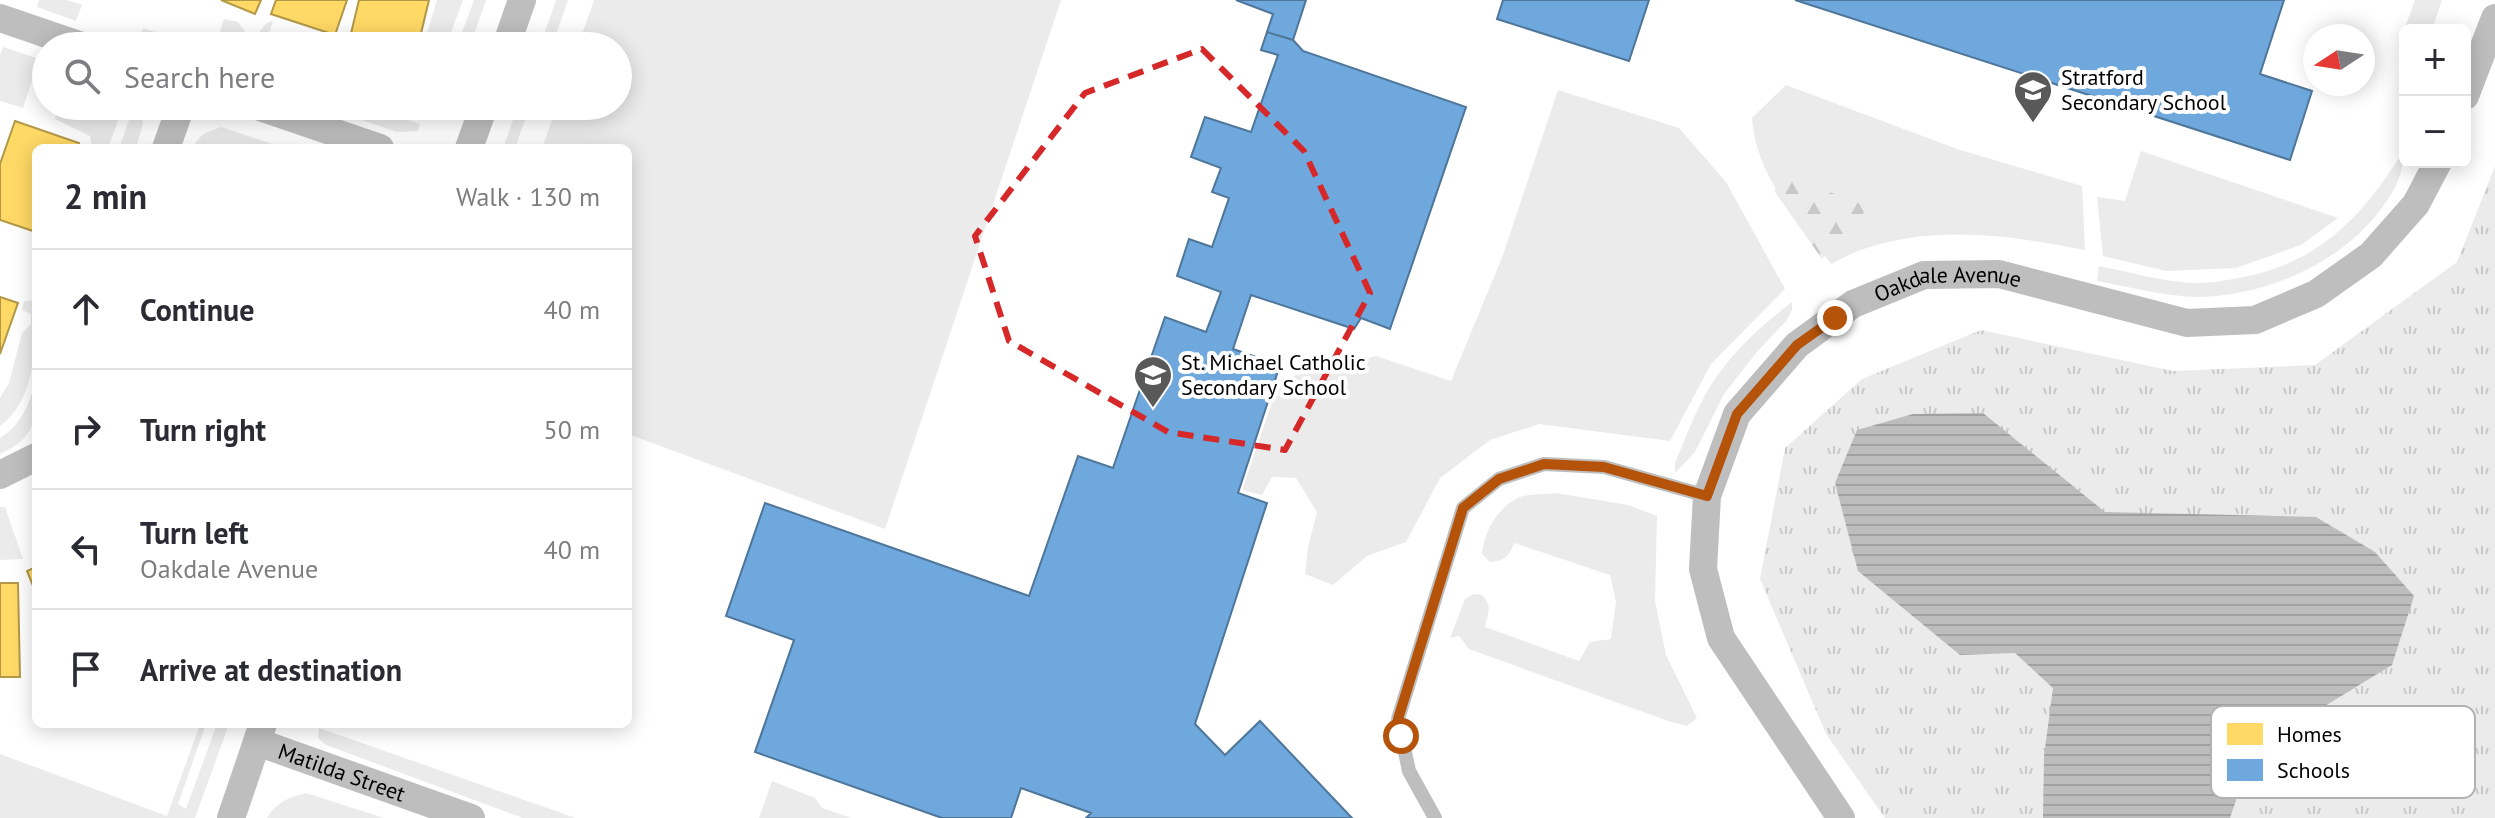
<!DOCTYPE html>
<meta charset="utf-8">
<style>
body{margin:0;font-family:"PT Sans",sans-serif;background:#f2f2f3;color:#2b2b33}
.controls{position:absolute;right:24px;top:24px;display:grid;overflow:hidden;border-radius:12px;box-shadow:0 4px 20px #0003}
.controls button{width:72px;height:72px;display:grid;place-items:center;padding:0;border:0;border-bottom:2px solid #e1e1e2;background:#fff;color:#2b2b33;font:40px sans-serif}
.compass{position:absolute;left:2303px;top:24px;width:72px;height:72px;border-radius:50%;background:#fff;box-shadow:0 4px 20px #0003;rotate:258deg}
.stop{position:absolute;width:24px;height:24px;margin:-18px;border:6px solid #b45309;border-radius:50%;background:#fff}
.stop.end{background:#b45309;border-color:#fff;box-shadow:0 2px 8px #0008}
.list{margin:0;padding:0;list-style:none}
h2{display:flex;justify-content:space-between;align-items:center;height:104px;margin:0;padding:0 32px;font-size:34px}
h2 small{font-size:26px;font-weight:400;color:#7c7c81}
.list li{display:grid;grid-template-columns:52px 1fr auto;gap:24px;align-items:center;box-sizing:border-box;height:120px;padding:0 32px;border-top:2px solid #e1e1e2}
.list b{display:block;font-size:30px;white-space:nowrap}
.list p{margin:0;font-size:26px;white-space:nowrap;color:#7c7c81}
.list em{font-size:26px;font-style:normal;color:#7c7c81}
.icon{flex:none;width:44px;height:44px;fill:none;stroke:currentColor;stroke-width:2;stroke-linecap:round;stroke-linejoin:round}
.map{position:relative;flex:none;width:2495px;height:818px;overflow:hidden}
.search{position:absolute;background:#fff;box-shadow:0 4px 20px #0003;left:32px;top:32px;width:600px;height:88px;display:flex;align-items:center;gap:20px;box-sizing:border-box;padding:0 28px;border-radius:44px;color:#7c7c81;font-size:30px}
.panel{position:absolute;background:#fff;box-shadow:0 4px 20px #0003;left:32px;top:144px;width:600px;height:584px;border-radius:12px}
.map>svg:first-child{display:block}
</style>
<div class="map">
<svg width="2495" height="818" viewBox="0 0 2495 818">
<defs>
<pattern id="forest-firs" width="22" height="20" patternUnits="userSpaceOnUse" patternTransform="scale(2)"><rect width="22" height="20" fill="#ebebeb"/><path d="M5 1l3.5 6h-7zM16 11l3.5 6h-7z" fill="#c8c8c8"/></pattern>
<pattern id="park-tufts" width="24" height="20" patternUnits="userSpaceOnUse" patternTransform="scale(2)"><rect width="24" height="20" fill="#ebebeb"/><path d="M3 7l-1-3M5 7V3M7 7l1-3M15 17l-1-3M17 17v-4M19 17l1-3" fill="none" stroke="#c8c8c8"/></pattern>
<pattern id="water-rules" width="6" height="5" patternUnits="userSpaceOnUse" patternTransform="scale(2)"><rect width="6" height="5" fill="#bdbdbd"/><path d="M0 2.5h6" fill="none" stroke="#a1a1a1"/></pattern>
</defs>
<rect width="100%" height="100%" fill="#fff"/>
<path fill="#ebebeb" d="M39 0H67L82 5 76 21 37 7Z
M437 0H463L446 46H423Z
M474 0H486L470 46H457Z
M556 0H568L552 46H540Z
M594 0H1061L885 529 628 434V148H542L557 106H618V46H578Z
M2415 0H2442L2432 30H2405V49L2398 47Z
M224 19 238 22 251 40C260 36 263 21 273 21L265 46H222L216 44Z
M143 28 182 41 180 46H146L137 43Z
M315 38 341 39 344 46H303L305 39Z
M3 47 39 59 23 108 0 101V55Z
M1786 85 1960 150 2082 186 2085 250C2013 236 1937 224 1864 249 1853 252 1842 259 1831 264 1797 219 1756 176 1752 118Z
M1558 90 1679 128 1726 182 1785 289 1711 364 1670 441 1539 424 1490 440 1440 478 1406 542 1367 556 1333 585 1305 574 1308 547 1317 512 1296 478 1272 477 1262 495 1242 490 1280 379 1376 356 1451 381 1503 255Z
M59 106H123L108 148H92L90 136 55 119Z
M363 106 420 124 418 131 397 132 359 119Z
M518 106H530L515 148H503Z
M140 107 143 123 136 148H119L133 109Z
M221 127 285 148H191L203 134Z
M2141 151 2338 218 2301 245 2236 268 2166 271 2103 256 2097 197 2125 201Z
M2403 152C2404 176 2393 194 2378 213 2337 265 2266 295 2200 297 2165 297 2131 287 2097 281L2099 266C2131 272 2163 282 2195 283 2211 283 2229 280 2244 277 2322 261 2362 216 2403 152Z
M36 300C36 341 37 399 0 426V398L9 383 22 333 31 324V314L22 310 24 301Z
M1792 302V310L1786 321 1756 353 1724 394 1695 452 1675 473V463C1684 442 1692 420 1703 399 1723 360 1758 328 1792 302Z
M36 381C36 418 38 437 0 454V438C22 425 28 405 36 381Z
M1556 493 1628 505 1657 516 1655 601 1666 655 1697 718 1687 726 1671 722 1469 649 1459 636 1450 638 1465 599 1473 594 1482 595C1493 607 1488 613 1485 627L1579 661 1590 642 1611 639 1616 602 1610 575 1514 543C1509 556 1506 561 1490 562L1482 554C1484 532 1497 509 1516 499 1526 493 1544 495 1556 493Z
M0 507H5L23 559 0 560Z
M200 724H206L178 804 186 809 217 724H229L195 818H0V754L167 816Z
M319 728 576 818H523L326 745 318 738Z
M772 781 815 798 822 808 851 818H759Z
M306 793 384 818H267C277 802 289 797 306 793Z"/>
<path fill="url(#forest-firs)" d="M1777 173 1868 206 1857 223 1822 259 1775 192Z"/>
<path fill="url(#park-tufts)" d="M2495 166V818H1885L1826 734 1760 579 1785 448 1862 379 1981 330 2173 371 2315 365 2457 262Z"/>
<path fill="url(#water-rules)" d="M1983 413 2105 512 2316 517 2375 552 2414 596 2392 665 2253 750 2230 818H2043L2044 756 2053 688 2015 653 1960 655 1858 571 1835 483 1857 430 1913 414Z"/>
<path fill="#ffd966" stroke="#b29847" stroke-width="2" d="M221 0H261L255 14Z
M276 0H347L335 35 271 14Z
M359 0H429L418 46H348Z
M15 121 79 143 77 148H36V232L0 220V164Z
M0 297 18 303 0 354Z
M36 567V593L27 571Z
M0 583H18L20 677H0Z"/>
<path fill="#6fa8dc" stroke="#4e769a" stroke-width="2" d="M1236 0H1306L1293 40 1267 32 1273 14Z
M1503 0H1649L1629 61 1497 19Z
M1795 0H2284L2260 74 2312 91 2290 160Z
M1267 32 1293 40 1303 51 1466 107 1390 329 1361 318 1354 329 1251 295 1233 349 1280 365 1238 493 1267 503 1195 724 1225 755 1260 721 1352 818H1086L1091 813 1021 788 1011 818H942L755 752 794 640 726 616 765 503 1029 596 1078 456 1113 468 1165 317 1206 332 1221 292 1177 276 1189 239 1212 247 1229 198 1212 192 1221 168 1191 157 1205 117 1251 132 1278 55 1261 50Z"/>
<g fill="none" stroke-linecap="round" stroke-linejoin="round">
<path stroke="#bebebe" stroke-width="14" d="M1435 818 1409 771 1398 719 1463 508 1499 479 1544 464 1604 467 1707 496"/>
<g stroke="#bebebe" stroke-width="28">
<path d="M0 18 82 46"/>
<path d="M506 46 522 0"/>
<path d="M2465 96 2495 18"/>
<path d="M257 106 380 148"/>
<path d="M166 148 181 106"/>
<path d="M469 148 484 106"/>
<path d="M0 475 36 457"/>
<path id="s1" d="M257 742 471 818"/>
<path d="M231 818 263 724"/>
<path id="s2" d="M1841 818 1721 638 1703 569 1707 496 1737 414 1797 345 1853 304 1924 275 1999 274 2187 323 2255 320 2316 294 2371 255 2416 204 2438 162"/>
</g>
</g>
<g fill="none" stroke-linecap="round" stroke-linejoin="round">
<path stroke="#b45309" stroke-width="10" d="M1401 736 1398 719 1463 508 1499 479 1544 464 1604 467 1707 496 1737 414 1797 345 1835 318"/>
</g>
<path fill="none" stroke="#d62828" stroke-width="6" stroke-dasharray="16 10" stroke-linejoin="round" d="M1202 49 1304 151 1370 293 1285 450 1168 432 1009 341 975 236 1085 93Z"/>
<defs>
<symbol id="school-pin" viewBox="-11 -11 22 30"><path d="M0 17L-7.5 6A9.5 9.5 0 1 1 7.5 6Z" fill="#595959" stroke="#fff"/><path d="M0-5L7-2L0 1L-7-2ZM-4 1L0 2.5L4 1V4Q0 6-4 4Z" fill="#fff"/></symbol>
</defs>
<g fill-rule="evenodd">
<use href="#school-pin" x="2011" y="68" width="44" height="60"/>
<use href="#school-pin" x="1131" y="353" width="44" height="60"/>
</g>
<g text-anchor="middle" stroke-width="8" stroke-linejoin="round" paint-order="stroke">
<g font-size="22" fill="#000" stroke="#fff" text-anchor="start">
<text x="2061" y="85">Stratford<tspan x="2061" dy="25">Secondary School</tspan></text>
<text x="1181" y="370">St. Michael Catholic<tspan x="1181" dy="25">Secondary School</tspan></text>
</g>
<g font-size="22" fill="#000" stroke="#fff">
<text dy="8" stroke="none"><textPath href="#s2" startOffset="708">Oakdale Avenue</textPath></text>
<text dy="8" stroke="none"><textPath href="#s1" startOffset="90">Matilda Street</textPath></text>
</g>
</g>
<rect x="2211" y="706" width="264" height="92" rx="12" fill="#fff" stroke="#b2b2b2" stroke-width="2"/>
<rect x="2227" y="723" width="36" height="22" fill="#ffd966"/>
<rect x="2227" y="759" width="36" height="22" fill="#6fa8dc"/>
<g font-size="22" fill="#000">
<text x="2277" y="742">Homes</text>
<text x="2277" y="778">Schools</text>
</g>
</svg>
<div class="controls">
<button>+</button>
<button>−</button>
</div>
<svg class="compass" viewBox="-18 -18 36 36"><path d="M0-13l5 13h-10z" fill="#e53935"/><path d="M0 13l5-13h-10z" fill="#7c7c81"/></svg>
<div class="stop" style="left:1401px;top:736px"></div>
<div class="stop end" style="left:1835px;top:318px"></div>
<div class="search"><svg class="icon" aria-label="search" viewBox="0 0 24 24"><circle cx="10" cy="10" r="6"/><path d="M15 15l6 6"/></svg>Search here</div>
<section class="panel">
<h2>2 min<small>Walk · 130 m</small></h2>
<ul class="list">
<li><svg class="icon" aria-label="ahead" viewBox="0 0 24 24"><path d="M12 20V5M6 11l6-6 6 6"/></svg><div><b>Continue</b></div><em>40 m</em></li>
<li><svg class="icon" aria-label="right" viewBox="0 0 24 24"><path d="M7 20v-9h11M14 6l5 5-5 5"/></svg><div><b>Turn right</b></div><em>50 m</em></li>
<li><svg class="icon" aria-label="left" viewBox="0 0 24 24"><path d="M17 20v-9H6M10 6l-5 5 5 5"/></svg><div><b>Turn left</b><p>Oakdale Avenue</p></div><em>40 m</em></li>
<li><svg class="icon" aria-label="arrive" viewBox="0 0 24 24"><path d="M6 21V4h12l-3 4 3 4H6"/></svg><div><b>Arrive at destination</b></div></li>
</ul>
</section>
</div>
